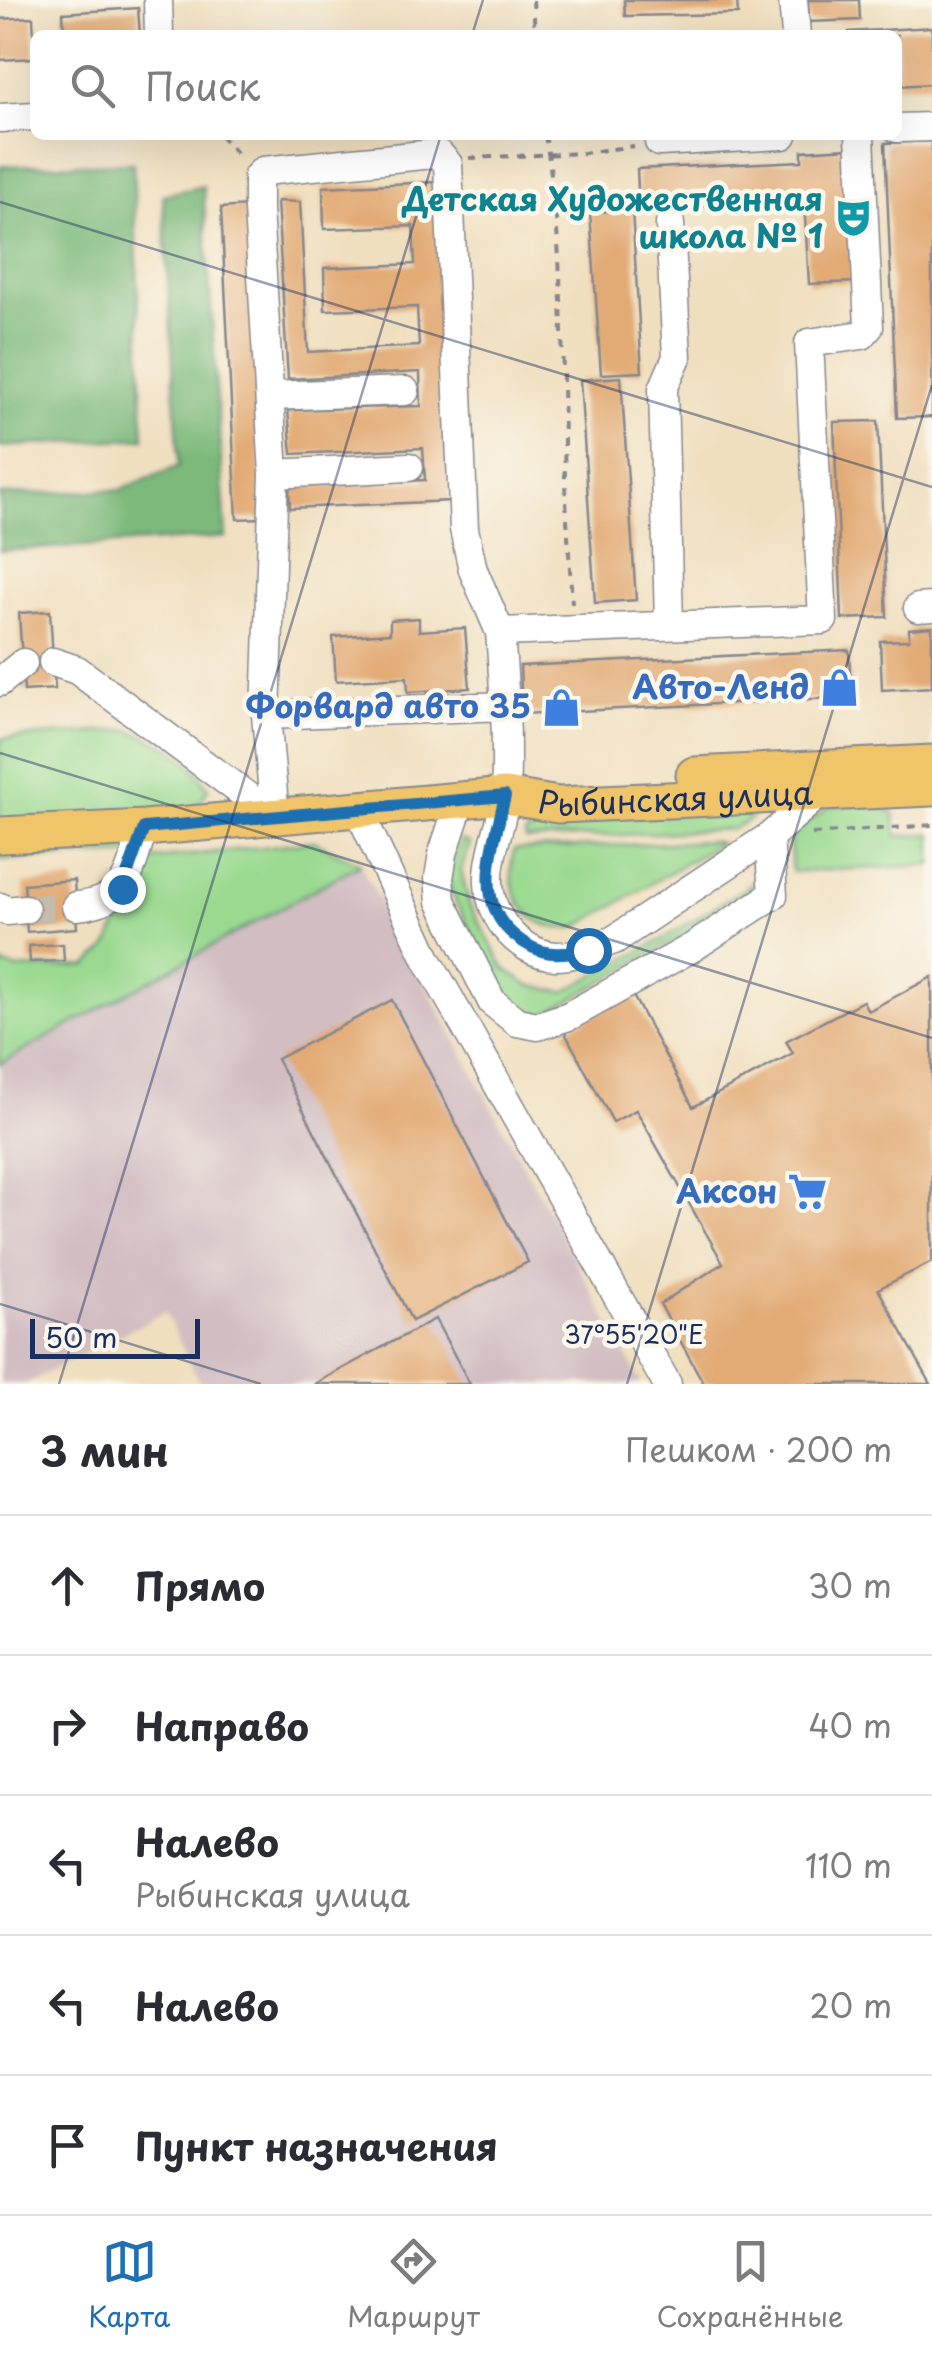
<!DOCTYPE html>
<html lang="ru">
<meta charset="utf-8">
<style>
body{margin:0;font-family:"Playpen Sans",sans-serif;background:#f2f2f3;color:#2b2b33}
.scale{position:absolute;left:30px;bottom:25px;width:170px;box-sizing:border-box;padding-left:10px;border:5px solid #1b2f5e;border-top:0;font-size:28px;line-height:35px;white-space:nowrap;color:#1b2f5e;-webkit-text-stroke:8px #fbf7ec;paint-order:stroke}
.stop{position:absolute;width:30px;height:30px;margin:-22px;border:8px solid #1f6fb2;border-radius:50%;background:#fff}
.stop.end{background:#1f6fb2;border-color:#fff;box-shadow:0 2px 10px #0008}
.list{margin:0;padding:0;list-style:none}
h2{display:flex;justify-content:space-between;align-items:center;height:130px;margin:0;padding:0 40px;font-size:42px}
h2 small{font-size:32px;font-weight:400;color:#7c7c81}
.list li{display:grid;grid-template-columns:65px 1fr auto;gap:30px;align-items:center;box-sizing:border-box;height:140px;padding:0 40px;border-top:2px solid #e1e1e2}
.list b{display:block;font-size:38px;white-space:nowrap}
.list p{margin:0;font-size:32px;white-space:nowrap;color:#7c7c81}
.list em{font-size:32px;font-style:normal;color:#7c7c81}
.icon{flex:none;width:55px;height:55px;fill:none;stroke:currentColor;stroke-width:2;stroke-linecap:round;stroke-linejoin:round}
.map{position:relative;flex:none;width:932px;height:1384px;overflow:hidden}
.search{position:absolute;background:#fff;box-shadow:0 10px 40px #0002;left:30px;right:30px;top:30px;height:110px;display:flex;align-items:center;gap:25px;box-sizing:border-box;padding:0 35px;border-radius:15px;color:#7c7c81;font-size:38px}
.sheet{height:830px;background:#fff}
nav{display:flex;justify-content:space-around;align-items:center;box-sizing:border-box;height:140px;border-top:2px solid #e1e1e2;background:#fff;font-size:28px;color:#7c7c81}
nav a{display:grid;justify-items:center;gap:5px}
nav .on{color:#1f6fb2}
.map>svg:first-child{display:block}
</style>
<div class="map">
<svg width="932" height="1384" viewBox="0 0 932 1384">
<rect width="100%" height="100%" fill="#fbf7ec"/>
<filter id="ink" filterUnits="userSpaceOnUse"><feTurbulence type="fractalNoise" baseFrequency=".01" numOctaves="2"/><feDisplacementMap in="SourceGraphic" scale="20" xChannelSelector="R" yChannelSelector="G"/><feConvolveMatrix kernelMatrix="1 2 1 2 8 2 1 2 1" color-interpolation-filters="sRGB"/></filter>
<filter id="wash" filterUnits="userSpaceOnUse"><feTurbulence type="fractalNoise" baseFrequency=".0048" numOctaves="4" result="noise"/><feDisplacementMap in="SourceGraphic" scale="40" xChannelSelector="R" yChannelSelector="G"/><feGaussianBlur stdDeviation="2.25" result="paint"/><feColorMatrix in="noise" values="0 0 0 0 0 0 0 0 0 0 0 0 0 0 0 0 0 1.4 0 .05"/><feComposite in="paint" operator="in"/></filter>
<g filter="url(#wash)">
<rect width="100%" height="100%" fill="#f0dfbf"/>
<path fill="#d2bec2" d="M360 864 642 1384H200L165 1312 25 1384H0V1064Z"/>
<path fill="#9ad98f" stroke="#5a8476" stroke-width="2.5" d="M128 730C164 742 188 754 208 788L203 799 189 809 0 825V739Z
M871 803 894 813 897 836 932 834V865L792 872 790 841 796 831 830 806Z
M754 811 750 819 733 829 526 840 525 835 548 818Z
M136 839 130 854 0 860V843Z
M461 840 470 844 461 870 469 904 504 968 528 985 564 992 663 939 758 880 765 889 542 1016 518 1009 507 1000 456 903 447 878Z
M314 841 360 864 0 1064V964L16 969 87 966 107 948 147 860Z
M712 841 720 843 577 927C530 936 502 893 514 850Z"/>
<path fill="#7bb97a" stroke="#4b746c" stroke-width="2.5" d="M133 163 144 438 0 447V166Z
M203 186 226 537 0 551V495L120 490 179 466 163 195Z"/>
<g id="blocks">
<path fill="#e2aa74" d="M624 0H737L738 14 625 16Z
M808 0H859L860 20 809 22Z
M138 8 140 35H64L63 13Z
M33 17 35 58 0 60V19Z
M932 27V84L897 86V35H849V32Z
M932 141V417L897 418 885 143Z
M848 148 855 282 809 284 804 201 639 210 637 169 802 161V151Z
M436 182 451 501 290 508 289 487 425 480 423 448 292 454 288 410 421 406 420 372 288 379 277 201 300 202 308 352 419 346 417 307 325 310 324 268 415 264 413 226 324 229 323 187Z
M247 206 263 518 237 519 221 208Z
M632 210 642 372 601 374 590 212Z
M621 377 636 600 595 603 580 380Z
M878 421 887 617 842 619 834 422Z
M50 611 55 689 24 691 19 613Z
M419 618V631L465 628 470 688 408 692 407 677 336 681 333 637 390 633V620Z
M932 627V687L882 690 880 641 909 640V629Z
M849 650 851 697 522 714 520 666Z
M74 880 77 928 27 932 24 884Z
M63 944 64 961 30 962 29 946Z
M932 977V1262L878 1289 931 1384H704L660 1304 723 1263 636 1110 613 1122 564 1031 632 994 693 1107 793 1053 786 1041 863 1001 868 1011Z
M392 1000 528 1262 412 1321 277 1059Z
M435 1319 470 1384H314Z"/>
</g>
</g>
<g filter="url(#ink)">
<use href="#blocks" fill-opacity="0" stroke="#86878e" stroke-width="2.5"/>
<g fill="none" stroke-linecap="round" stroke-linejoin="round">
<path stroke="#c5bcac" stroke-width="28" stroke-dasharray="28 14" stroke-linecap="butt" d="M25 909 76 906"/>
<defs>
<path id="minor" d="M158 0 159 35
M793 0 796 35
M0 118 35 116
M897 128 932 127
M659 142 783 135
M270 396 405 391
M274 474 409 467
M918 608 932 607
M669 624 663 389 677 357 670 224
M53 662 77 670 275 817
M0 682 23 663
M266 715 506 706
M819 794 769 837 614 940C597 946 574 957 555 956 514 952 487 913 489 875 490 847 504 820 505 793 508 739 504 685 500 632L823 620 809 343 862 335 869 327 860 135
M461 799 443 853 439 878 441 901 492 1002 517 1022 538 1026 569 1016 693 947 773 895 769 837
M358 808 427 959 667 1384
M275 817 266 715 274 474 258 209V176L263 171 433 154 440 155 448 164 464 529 473 570 500 632
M76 906C130 902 128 872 144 828
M0 907 7 911 25 909"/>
<g id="major">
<path d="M694 775 932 763"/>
<path id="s1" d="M0 835 144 828 505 796 558 805 932 788"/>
</g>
</defs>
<use href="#minor" stroke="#86878e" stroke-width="31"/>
<use href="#major" stroke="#86878e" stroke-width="39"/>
<path stroke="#86878e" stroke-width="4" stroke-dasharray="8 8" stroke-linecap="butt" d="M533 0 535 35
M220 135 241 158
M545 135C563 237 562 339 564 442 565 496 569 550 572 604
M469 158 584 153 634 146
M594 195 646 215
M812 834 932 825"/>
<use href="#minor" stroke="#fff" stroke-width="28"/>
<use href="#major" stroke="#f0c469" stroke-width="35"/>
</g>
</g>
<g fill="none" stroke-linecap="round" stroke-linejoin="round" filter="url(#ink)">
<path stroke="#1f6fb2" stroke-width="12" d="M122 889 144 828 505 796C495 842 471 901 515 936 540 957 558 955 588 950"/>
</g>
<path fill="none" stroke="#1b2f5e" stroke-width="2.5" stroke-opacity="0.45" d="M472 35 483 0M0 202 932 487M0 753 932 1038M0 1304 261 1384M59 1384 441 135M627 1384 932 385"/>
<defs>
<symbol id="theatre-bare" viewBox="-9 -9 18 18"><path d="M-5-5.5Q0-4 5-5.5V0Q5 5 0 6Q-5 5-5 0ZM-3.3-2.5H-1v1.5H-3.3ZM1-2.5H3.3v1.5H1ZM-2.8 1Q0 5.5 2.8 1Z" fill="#0f9aa8" stroke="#fbf7ec" stroke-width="2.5" paint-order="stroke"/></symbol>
<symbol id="shop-bare" viewBox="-9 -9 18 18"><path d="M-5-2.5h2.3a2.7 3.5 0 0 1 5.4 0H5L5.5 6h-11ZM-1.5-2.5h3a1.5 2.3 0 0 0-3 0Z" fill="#3f7fe0" stroke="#fbf7ec" stroke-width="2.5" paint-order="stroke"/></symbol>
<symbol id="supermarket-bare" viewBox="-9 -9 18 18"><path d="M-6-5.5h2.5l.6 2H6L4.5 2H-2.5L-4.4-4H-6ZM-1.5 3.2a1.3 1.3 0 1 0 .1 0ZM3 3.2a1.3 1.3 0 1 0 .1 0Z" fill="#3f7fe0" stroke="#fbf7ec" stroke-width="2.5" paint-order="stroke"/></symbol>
</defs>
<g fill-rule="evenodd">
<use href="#theatre-bare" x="826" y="190" width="55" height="55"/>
<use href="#shop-bare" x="812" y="660" width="55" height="55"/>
<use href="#shop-bare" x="534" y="680" width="55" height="55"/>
<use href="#supermarket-bare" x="780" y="1164" width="55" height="55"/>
</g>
<g text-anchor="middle" stroke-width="9" stroke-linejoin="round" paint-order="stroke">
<g font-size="32" font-weight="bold" fill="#0d838f" stroke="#fbf7ec" text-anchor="end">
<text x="823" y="211">Детская Художественная<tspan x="823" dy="37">школа № 1</tspan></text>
</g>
<g font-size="32" font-weight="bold" fill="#366cbe" stroke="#fbf7ec" text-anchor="end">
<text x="809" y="699">Авто-Ленд</text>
<text x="531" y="718">Форвард авто 35</text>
<text x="777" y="1203">Аксон</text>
</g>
<g font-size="32" fill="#1b2f5e" stroke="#fbf7ec">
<text dy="11" stroke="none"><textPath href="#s1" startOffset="678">Рыбинская улица</textPath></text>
</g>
</g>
<g font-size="25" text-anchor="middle" fill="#1b2f5e" stroke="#fbf7ec" stroke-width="9" stroke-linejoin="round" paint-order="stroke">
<text x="634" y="1344">37°55'20"E</text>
</g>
</svg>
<div class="scale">50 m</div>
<div class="stop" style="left:588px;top:950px"></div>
<div class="stop end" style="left:122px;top:889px"></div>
<div class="search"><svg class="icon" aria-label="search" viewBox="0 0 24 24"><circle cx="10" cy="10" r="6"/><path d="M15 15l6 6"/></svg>Поиск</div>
</div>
<section class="sheet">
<h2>3 мин<small>Пешком · 200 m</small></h2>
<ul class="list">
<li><svg class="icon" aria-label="ahead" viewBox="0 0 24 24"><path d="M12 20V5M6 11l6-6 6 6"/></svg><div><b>Прямо</b></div><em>30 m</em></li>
<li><svg class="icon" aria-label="right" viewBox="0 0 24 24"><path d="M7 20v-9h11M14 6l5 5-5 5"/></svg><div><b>Направо</b></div><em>40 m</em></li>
<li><svg class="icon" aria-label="left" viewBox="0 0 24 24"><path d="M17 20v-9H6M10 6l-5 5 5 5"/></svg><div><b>Налево</b><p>Рыбинская улица</p></div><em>110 m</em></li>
<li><svg class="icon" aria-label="left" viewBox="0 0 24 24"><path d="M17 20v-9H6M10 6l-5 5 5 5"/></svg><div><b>Налево</b></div><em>20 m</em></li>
<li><svg class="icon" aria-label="arrive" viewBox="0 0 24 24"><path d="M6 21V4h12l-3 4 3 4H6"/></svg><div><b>Пункт назначения</b></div></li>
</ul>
</section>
<nav>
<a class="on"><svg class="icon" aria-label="map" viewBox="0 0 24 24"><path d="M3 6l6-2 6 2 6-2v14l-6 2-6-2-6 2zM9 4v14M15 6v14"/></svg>Карта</a>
<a><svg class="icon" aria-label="directions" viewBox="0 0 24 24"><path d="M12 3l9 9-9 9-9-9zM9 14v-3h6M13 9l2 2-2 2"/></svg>Маршрут</a>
<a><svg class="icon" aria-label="saved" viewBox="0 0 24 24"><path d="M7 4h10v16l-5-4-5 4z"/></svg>Сохранённые</a>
</nav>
